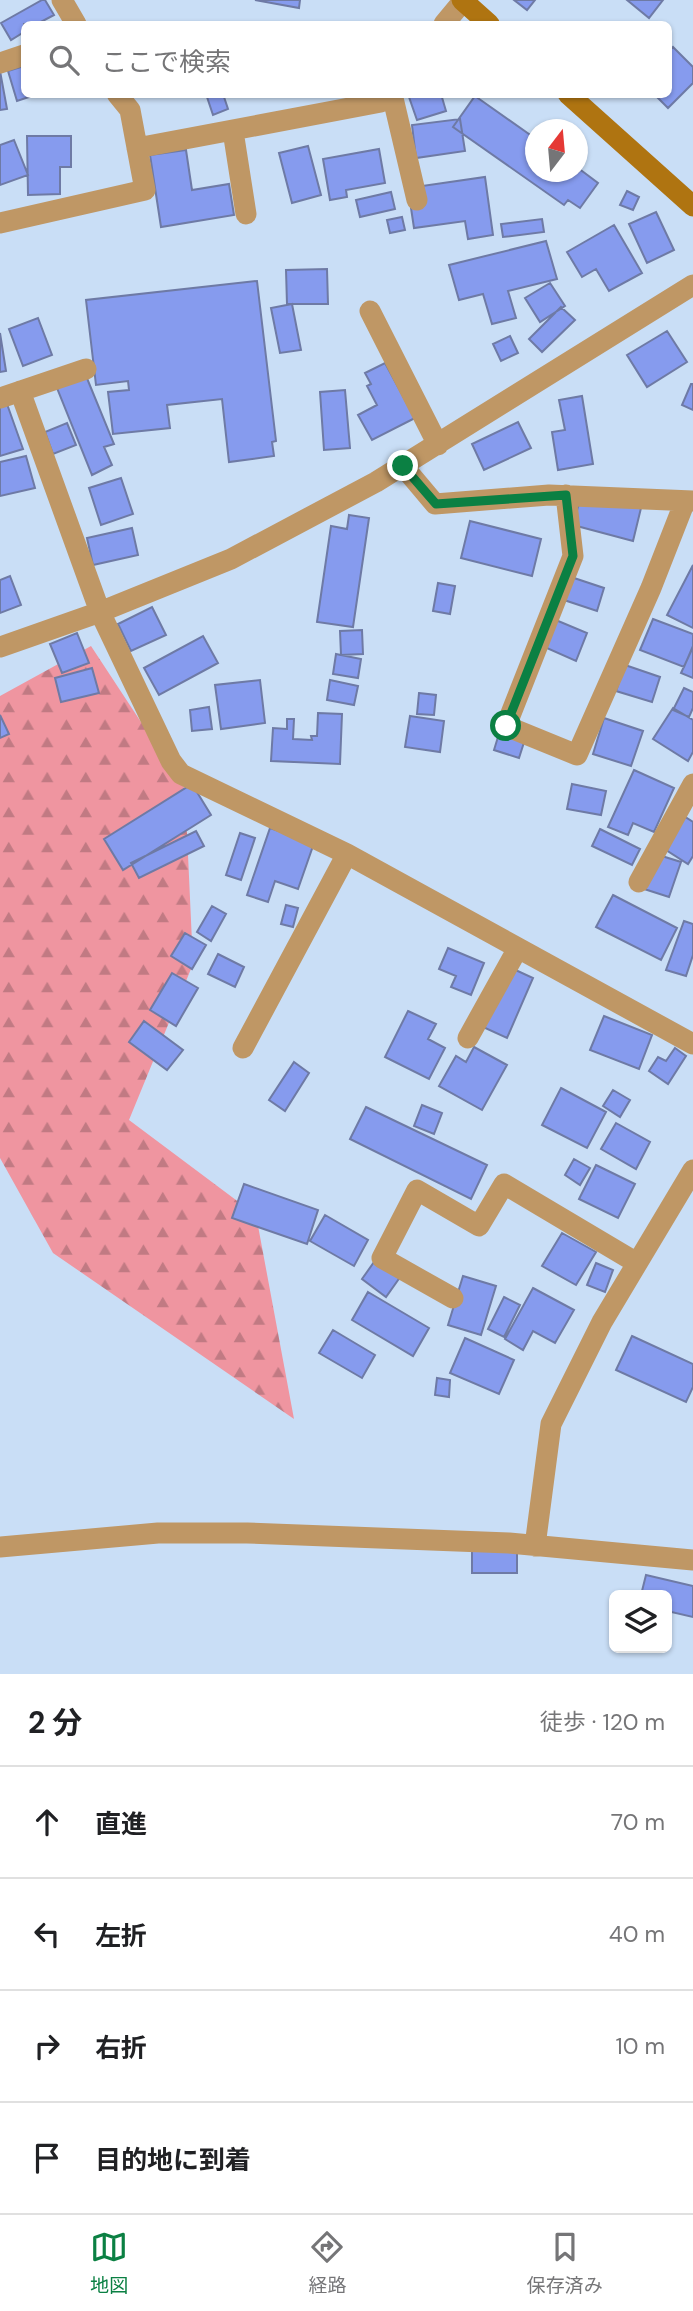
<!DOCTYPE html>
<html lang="ja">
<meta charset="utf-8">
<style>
body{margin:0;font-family:"DM Sans","Noto Sans JP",sans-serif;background:#f6f6f6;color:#202124}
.controls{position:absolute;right:21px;bottom:21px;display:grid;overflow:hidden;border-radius:10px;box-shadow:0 2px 5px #0004}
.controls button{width:63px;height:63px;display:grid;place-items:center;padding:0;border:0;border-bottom:2px solid #e0e0e0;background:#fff;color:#202124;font:35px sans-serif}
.compass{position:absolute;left:525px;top:119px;width:63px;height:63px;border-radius:50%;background:#fff;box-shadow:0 2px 5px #0004;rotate:16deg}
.stop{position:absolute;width:21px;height:21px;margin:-16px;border:5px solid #0b8043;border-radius:50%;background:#fff}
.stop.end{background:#0b8043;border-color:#fff;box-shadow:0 2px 7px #0008}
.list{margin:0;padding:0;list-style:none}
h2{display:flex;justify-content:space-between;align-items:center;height:91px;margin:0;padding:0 28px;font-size:30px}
h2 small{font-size:23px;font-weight:400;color:#757577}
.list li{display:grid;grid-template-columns:46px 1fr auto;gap:21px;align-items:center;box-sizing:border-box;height:112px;padding:0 28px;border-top:2px solid #e0e0e0}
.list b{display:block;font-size:26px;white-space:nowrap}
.list em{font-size:23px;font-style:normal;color:#757577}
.icon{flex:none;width:38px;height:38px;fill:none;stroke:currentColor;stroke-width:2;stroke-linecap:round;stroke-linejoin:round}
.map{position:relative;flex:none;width:693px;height:1674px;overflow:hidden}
.search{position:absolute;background:#fff;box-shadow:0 2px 5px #0004;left:21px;right:21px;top:21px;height:77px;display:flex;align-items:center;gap:18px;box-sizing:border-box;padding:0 24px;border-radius:10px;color:#757577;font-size:26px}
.sheet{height:539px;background:#fff}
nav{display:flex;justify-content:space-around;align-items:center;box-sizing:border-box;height:98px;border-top:2px solid #e0e0e0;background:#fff;font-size:19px;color:#757577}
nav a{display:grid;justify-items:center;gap:4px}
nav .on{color:#0b8043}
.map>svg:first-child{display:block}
</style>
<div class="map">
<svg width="693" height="1674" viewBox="0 0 693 1674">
<defs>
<pattern id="forest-firs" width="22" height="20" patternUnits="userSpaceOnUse" patternTransform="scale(1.75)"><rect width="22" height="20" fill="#ef95a0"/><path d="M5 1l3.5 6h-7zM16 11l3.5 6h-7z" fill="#c17a83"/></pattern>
</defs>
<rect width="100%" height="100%" fill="#c9def6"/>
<path fill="url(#forest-firs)" d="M91 646 185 789 193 964 129 1120 256 1215 294 1419 53 1253 0 1158V696Z"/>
<path fill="#869bee" stroke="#6e7aa5" stroke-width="2" d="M42 0H45L54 15 37 24H24V32L11 40 1 23Z
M255 0H300L299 8Z
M514 0H535L527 10Z
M627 0H663L649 18Z
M673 47 693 67V83L668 108 654 94H668V52Z
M24 66V94H38L17 101 8 71Z
M0 71 7 109 0 110Z
M206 94H223L228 109 213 115Z
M416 94H441L446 111 417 120 409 97Z
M475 96 536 139V172H578V168L598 183 580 208 568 200 564 205 453 127Z
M460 119 465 151 416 158 412 125Z
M27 136H71V167H60V194L28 195Z
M14 140 28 175 0 185V145Z
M308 146 321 195 292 203 279 153Z
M379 149 385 183 346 190 347 197 330 200 323 159Z
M186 150 192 190 229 184 234 215 161 227 150 155Z
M485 177 493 235 468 239 465 221 414 228 408 188Z
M627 191 639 197 633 210 620 205Z
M391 192 395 209 360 217 356 200Z
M656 212 674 250 647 263 629 224Z
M402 217 405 230 390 233 387 220Z
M542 219 544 232 503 237 501 224Z
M614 225 642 273 609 291 596 269 582 277 567 252Z
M546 241 557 279 508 291 516 318 492 324 483 294 459 300 449 265Z
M327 269 328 304H287L286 270Z
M257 281 276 441 272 442 274 456 229 462 222 399 167 405 170 428 113 434 108 392 129 390 128 381 96 385 86 300Z
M550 283 565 306 540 322 525 298Z
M292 304 301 350 280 353 271 308Z
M561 307 575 320 542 352 529 339Z
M38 318 52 355 23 366 9 329Z
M667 331 687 362 647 387 627 355Z
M0 333 6 371 0 372Z
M510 336 518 353 501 361 493 344Z
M385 363 415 418 372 440 358 415 377 405 367 386 371 384 365 373Z
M84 371 114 444 104 447 112 465 92 475 55 383Z
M691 384H693V410L682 405Z
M345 390 350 448 324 450 320 392Z
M582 396 593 464 558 470 552 432 565 430 559 400Z
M7 404 23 449 0 456V406Z
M518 422 531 448 484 470 472 444Z
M67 423 76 445 53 454 45 432Z
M26 456 35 488 0 496V462Z
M121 478 133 514 101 525 89 488Z
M582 492 641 508 633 541 573 525Z
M349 515 369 518 353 627 317 622 331 526 347 529Z
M470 521 541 539 532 576 461 558Z
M132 528 138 555 93 565 87 538Z
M693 565V628L667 615Z
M565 575 604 588 597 611 558 598Z
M10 576 21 605 0 613V580Z
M438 583 455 586 450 614 433 611Z
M152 607 166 635 131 651 118 624Z
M551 618 587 633 576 661 540 645Z
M653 619 693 634V646L684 667 640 650Z
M362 630 363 654 341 655 340 631Z
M77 633 89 663 62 673 50 644Z
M203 636 218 663 159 695 144 668Z
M693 647V678L681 673Z
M336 654 361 659 358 678 333 674Z
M625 665 660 677 652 702 616 691Z
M92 668 99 693 61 702 55 678Z
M260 680 265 723 221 729 215 685Z
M330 680 358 686 354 705 327 700Z
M684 688 693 692V708L689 717 673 710Z
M419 693 436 695 434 715 417 714Z
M209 707 212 729 192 731 190 710Z
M673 708 693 720V752L688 761 653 739Z
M318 713 342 714 340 764 271 761 273 728 287 729V719H294L293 739 312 740 311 736H317Z
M0 715 9 734 0 738Z
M410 716 444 721 440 752 405 747Z
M604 718 643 731 631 766 593 754Z
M501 727 526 736 519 758 494 750Z
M634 770 674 788 654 832 633 823 628 835 608 827Z
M192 784 211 815 123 870 104 839Z
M572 784 606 791 601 815 567 809Z
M676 811 693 822V856L688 864 655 843Z
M270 828 314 843 298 889 275 881 268 902 247 895Z
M600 829 640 849 632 865 592 846Z
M196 831 204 846 139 878 131 863Z
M240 833 255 838 241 880 226 875Z
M649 852 681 862 669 897 638 887Z
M613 895 677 928 661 960 596 927Z
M286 905 298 908 293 927 281 924Z
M212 906 226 914 211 941 197 932Z
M684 921 693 924V955L686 976 666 970Z
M185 933 206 945 192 969 171 956Z
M448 948 484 963 471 995 451 987 456 976 439 969Z
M218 954 244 967 235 987 208 974Z
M509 967 533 978 507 1038 483 1027Z
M172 973 198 988 176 1026 150 1010Z
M408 1011 436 1024 428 1039 445 1048 429 1079 385 1057Z
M604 1016 652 1035 639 1069 590 1050Z
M144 1021 183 1050 167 1070 129 1042Z
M474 1047 507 1065 482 1110 439 1086 456 1056 466 1062Z
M675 1048 686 1056 668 1084 649 1071 658 1057 666 1061Z
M294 1062 309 1073 285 1111 269 1100Z
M561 1088 606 1112 587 1148 542 1125Z
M613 1090 630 1100 620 1117 603 1106Z
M422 1105 442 1113 434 1134 414 1126Z
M366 1107 487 1165 471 1199 350 1139Z
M616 1123 650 1142 636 1169 601 1149Z
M574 1159 590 1168 580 1185 565 1175Z
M596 1165 635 1184 618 1218 579 1199Z
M244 1184 318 1210 307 1244 232 1218Z
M325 1215 368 1240 354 1266 310 1241Z
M562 1233 596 1252 576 1285 542 1266Z
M379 1255 403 1273 386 1297 362 1279Z
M596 1263 613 1270 605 1292 587 1285Z
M463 1276 496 1286 481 1335 448 1325Z
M533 1288 574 1310 555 1343 533 1331 523 1350 505 1339Z
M368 1292 429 1328 413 1356 352 1320Z
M504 1297 520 1305 504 1337 488 1329Z
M333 1330 375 1355 362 1378 319 1353Z
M632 1336 693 1364V1387L686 1402 616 1370Z
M465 1338 514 1360 499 1394 450 1373Z
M437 1378 450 1380 449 1397 435 1395Z
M472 1549H517V1573H472Z
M646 1575 693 1586V1617L667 1611V1595H641Z"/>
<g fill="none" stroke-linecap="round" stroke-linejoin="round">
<path stroke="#bf9765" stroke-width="21" d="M62 0 76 24
M444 24 463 1
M0 63 24 55
M392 94 417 200
M233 131 246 214
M137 148 381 102 387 94
M0 223 145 190 130 110 117 94
M370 311 438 445
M20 391 100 612 171 761 181 774 347 854 693 1044
M0 398 86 369
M403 466 435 504 549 495 693 501
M566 495 573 556 506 726 577 755 651 588 685 501
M0 647 100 612 231 559 376 482 693 285
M639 882 693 784
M468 1038 518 948
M243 1048 347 854
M453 1298 382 1258 417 1190 479 1226 504 1184 637 1263
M535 1546 551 1424 602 1322 693 1170
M0 1547 158 1533H247L509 1543 693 1560"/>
<path stroke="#af7411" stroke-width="21" d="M462 0 489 24
M568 94 693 206"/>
</g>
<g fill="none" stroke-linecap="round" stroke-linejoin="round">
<path stroke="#0b8043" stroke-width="9" d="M403 466 436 504 566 495 573 556 506 726"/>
</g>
</svg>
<div class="controls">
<button><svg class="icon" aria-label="layers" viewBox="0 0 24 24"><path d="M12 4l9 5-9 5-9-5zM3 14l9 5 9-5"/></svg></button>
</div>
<svg class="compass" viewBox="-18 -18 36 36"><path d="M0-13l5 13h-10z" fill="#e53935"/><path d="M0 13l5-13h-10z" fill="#757577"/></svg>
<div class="stop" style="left:506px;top:726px"></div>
<div class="stop end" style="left:403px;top:466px"></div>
<div class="search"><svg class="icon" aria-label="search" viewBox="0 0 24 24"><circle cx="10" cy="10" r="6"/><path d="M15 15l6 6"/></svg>ここで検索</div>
</div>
<section class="sheet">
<h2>2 分<small>徒歩 · 120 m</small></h2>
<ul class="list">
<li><svg class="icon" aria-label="ahead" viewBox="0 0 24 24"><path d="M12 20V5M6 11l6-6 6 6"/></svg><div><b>直進</b></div><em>70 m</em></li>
<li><svg class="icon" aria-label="left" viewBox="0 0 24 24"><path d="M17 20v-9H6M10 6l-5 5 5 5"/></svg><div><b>左折</b></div><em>40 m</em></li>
<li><svg class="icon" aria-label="right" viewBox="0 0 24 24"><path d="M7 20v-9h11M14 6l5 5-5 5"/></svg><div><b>右折</b></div><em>10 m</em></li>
<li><svg class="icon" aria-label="arrive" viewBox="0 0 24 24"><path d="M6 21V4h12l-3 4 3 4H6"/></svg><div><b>目的地に到着</b></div></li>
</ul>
</section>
<nav>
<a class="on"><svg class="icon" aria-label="map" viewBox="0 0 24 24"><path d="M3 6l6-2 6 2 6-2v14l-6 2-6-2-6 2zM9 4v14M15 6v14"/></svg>地図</a>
<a><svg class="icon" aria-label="directions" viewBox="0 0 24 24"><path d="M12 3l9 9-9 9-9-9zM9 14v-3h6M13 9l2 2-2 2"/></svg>経路</a>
<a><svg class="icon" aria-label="saved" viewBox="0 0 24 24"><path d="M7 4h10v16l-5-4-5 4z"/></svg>保存済み</a>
</nav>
